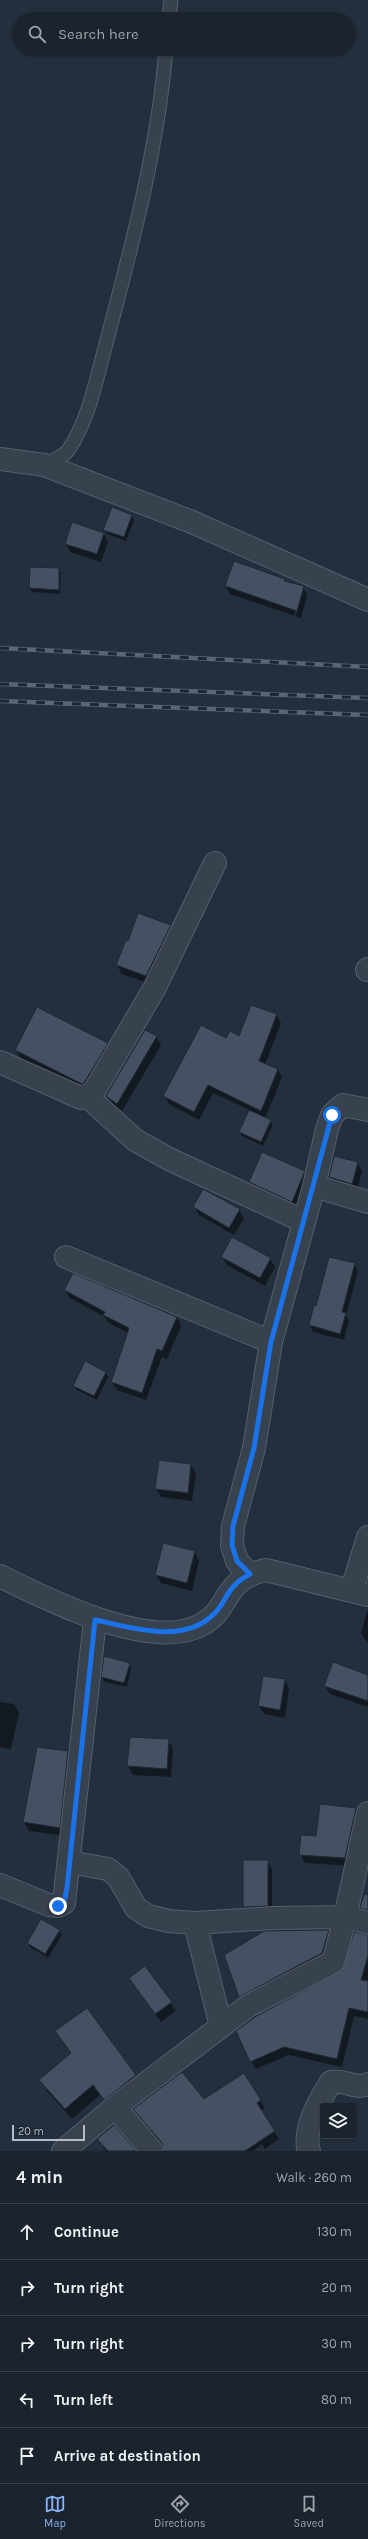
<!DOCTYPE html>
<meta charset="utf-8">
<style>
body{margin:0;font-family:Karla,sans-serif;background:#282f3a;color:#f1f3f6}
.controls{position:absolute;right:12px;bottom:12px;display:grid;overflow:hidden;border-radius:4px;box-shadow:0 1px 3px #0004}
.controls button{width:36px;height:36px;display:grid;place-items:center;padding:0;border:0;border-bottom:1px solid #39404a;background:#1b232e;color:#f1f3f6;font:20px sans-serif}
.scale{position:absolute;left:12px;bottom:10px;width:73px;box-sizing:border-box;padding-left:4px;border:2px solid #b4bcc9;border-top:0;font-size:11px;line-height:14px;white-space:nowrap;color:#b4bcc9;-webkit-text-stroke:3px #1d2633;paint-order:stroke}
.stop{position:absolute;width:12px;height:12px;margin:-9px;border:3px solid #1a73e8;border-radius:50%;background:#fff}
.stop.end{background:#1a73e8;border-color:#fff;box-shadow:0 1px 4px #0008}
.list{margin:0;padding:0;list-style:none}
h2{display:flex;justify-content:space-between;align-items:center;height:52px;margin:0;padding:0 16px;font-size:17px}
h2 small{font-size:13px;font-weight:400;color:#a0a4aa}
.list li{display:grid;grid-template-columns:26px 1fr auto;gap:12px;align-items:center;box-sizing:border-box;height:56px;padding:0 16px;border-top:1px solid #39404a}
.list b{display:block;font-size:15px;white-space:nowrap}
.list em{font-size:13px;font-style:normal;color:#a0a4aa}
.icon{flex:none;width:22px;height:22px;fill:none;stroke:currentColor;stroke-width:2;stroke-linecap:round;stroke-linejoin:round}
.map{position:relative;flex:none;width:368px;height:2151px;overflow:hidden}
.search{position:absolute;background:#1b232e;box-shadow:0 1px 3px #0004;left:12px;right:12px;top:12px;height:44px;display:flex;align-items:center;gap:10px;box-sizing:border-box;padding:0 14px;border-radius:22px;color:#a0a4aa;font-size:15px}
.sheet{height:332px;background:#1b232e}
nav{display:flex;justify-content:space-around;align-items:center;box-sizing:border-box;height:56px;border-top:1px solid #39404a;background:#1b232e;font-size:11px;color:#a0a4aa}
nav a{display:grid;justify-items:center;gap:2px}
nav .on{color:#8ab4f8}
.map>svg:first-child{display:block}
</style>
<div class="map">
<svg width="368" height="2151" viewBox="0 0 368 2151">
<rect width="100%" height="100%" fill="#242f3e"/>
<path fill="#0007" fill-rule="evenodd" d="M132 516 134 520 126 541 107 534 105 530Z
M104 534 108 542 101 562 70 552 66 544Z
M31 568 59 569 61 573 60 594 32 592 30 588Z
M284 579 286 583 303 587 307 595 301 618 230 594 226 586ZM301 592H303L296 616H294Z
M171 926 175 934 151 984 122 974 117 965 129 942Z
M276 1015 281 1023 265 1065 278 1069 282 1077 265 1119 273 1125 263 1146 242 1136 240 1132 250 1110 213 1093 199 1120 169 1104 165 1096 227 1040 239 1037Z
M156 1037 161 1045 122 1111 112 1105 107 1096Z
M107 1044 114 1055 88 1095 23 1061 16 1050Z
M357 1163 362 1171 357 1192 335 1186 330 1177Z
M304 1172 309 1180 297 1210 255 1190 250 1182Z
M194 1207 239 1210 244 1219 234 1235 199 1215Z
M222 1257 270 1259 275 1267 265 1286 227 1265Z
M354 1264 358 1271 346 1316 349 1320 344 1340 313 1332 310 1325 317 1307Z
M65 1290 177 1317 181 1326 167 1359 162 1357 146 1400 117 1390 112 1382 128 1333 109 1323 105 1317 70 1298Z
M86 1363 106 1373 108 1377 97 1400 77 1390 74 1386Z
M191 1465 196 1473 192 1501 161 1497 156 1489Z
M195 1552 199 1561 192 1591 161 1583 156 1575Z
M367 1612H368V1643L361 1633Z
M129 1664 131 1668 127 1687 105 1682 102 1677Z
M368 1676V1707L330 1694 325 1686Z
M284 1680 289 1688 285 1718 264 1714 259 1706Z
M0 1702 14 1704 19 1713 11 1749 0 1747Z
M131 1738 168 1740 173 1749 171 1777 133 1775 128 1766Z
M38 1748 67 1752 72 1761 64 1836 29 1831 24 1822Z
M321 1805 356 1809 361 1818 350 1866 305 1863 300 1854 317 1837Z
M244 1861H267L272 1869V1914L249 1915 244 1907Z
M59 1931 62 1935 48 1958 30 1947 28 1943Z
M328 1931 333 1939 327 1962 244 2005 226 1956Z
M368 1936V2019L354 2016 342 2067 289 2055 256 2069 251 2061 340 1974Z
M145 1967 176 2011 161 2022 130 1978Z
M87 2009 142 2086 111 2110 100 2095 72 2119 47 2091 41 2080 71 2054 56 2032Z
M244 2075 265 2108 261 2111 279 2139 265 2149 262 2144 253 2151H165L134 2109 204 2100Z
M98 2139 134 2151H106Z"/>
<path fill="#455162" stroke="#1f2835" d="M112 507 132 515 124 537 103 530Z
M72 522 104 533 97 554 65 544Z
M234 561 285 579 284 581 304 586 297 611 225 586Z
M30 567 59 568V590L29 588Z
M138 913 171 925 146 976 116 965 126 940 128 941Z
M251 1005 277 1014 259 1061 278 1069 261 1111 208 1085 194 1112 163 1096 201 1025 226 1038 230 1031 239 1036Z
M37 1007 108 1043 84 1083 82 1084 15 1050Z
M145 1030 157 1036 117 1104 106 1096Z
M249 1110 271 1120 261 1142 239 1132Z
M262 1152 305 1171 292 1202 249 1182Z
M334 1156 358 1162 352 1184 329 1177Z
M203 1189 240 1209 229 1228 193 1207Z
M232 1237 271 1258 260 1278 221 1257Z
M329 1257 355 1263 342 1312 346 1313 340 1334 309 1325 314 1305 316 1306Z
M73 1273 177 1317 162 1351 157 1349 142 1393 111 1382 129 1328 103 1315 105 1312 64 1290Z
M85 1361 106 1372 94 1396 73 1386Z
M159 1460 191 1464 188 1493 155 1489Z
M163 1543 195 1551 187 1583 155 1575Z
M104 1656 130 1663 124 1683 101 1677Z
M333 1662 368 1675V1701L324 1686Z
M263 1676 285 1679 280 1710 258 1706Z
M130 1737 169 1739 167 1769 127 1766Z
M37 1747 68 1751 60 1828 23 1822Z
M320 1804 356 1808 345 1858 299 1855 301 1835 316 1836Z
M243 1860H268V1906L243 1907Z
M364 1894 368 1895V1910L360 1908Z
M41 1919 60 1930 45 1954 27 1943Z
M329 1930 322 1953 239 1997 224 1955 264 1931Z
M354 1932 368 1935V1956L361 1980 368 1981V2012L349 2008 337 2059 284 2047 250 2062 236 2031 255 2017 342 1970Z
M145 1966 172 2002 155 2014 129 1978Z
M87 2008 136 2075 104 2100 93 2085 65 2109 39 2080 71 2053 55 2031Z
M182 2072 204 2099 244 2073 261 2100 257 2103 275 2131 245 2151H164L162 2143 133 2109Z
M114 2125 136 2151H108L97 2139Z"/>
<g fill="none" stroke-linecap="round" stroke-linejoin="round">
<defs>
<path id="lane" d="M169 19 171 0
M44 465C52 461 65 456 69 449 90 417 97 376 107 340 132 245 158 148 166 49"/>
<path id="street" d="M0 459 44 465 192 522 368 600
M367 970 368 969
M0 1062 81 1098 93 1093 154 989 215 863
M88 1097 135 1140 169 1159 303 1221
M314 1186 327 1129 332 1115 343 1105 368 1110
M66 1257 271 1342
M249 1574 237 1561 232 1545 233 1526 254 1448 271 1342 314 1186 368 1202
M0 1576C46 1599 151 1652 201 1625 232 1609 221 1579 266 1570L368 1595
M352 1589 368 1537
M69 1862 108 1869 118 1877 136 1908 148 1916 169 1921 195 1923 273 1918 347 1917 368 1923
M0 1885 49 1905 58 1906 64 1903 95 1620
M195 1923 221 2026
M115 2107 152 2151
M63 2151 115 2107 248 2006 333 1962C348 1913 356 1863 368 1813
M309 2151C302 2130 320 2099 331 2082 344 2079 356 2090 368 2084"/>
</defs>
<use href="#lane" stroke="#565f6c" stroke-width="15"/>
<use href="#street" stroke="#565f6c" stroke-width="24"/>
<use href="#lane" stroke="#38414e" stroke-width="13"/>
<use href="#street" stroke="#38414e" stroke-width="22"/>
<defs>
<path id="rail" d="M0 648 368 667
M0 684 368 698
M0 701 368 715"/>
</defs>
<use href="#rail" stroke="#5a6575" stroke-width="4.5"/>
<use href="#rail" stroke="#1d2633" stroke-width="3" stroke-dasharray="9" stroke-linecap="butt"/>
</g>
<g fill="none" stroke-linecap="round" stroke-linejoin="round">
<path stroke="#1a73e8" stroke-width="5" d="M58 1906 64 1903 67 1888 95 1620C134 1628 184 1645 215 1613 223 1605 227 1592 235 1585 239 1580 245 1577 250 1574L237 1561 232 1545 233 1526 254 1448 271 1342 332 1115"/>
</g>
</svg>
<div class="controls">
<button><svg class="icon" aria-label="layers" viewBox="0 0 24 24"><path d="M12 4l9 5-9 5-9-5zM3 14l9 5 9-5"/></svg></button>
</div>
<div class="scale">20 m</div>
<div class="stop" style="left:332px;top:1115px"></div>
<div class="stop end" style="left:58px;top:1906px"></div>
<div class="search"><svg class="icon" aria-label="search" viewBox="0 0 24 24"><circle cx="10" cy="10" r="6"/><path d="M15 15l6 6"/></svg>Search here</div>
</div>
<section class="sheet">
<h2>4 min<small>Walk · 260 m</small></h2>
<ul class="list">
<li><svg class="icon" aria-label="ahead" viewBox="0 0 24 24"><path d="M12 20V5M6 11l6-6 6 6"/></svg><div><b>Continue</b></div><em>130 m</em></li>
<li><svg class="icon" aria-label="right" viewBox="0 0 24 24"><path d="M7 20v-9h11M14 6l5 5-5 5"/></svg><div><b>Turn right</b></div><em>20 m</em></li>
<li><svg class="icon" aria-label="right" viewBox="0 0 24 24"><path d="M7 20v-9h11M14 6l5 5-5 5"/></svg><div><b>Turn right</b></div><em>30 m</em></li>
<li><svg class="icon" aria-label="left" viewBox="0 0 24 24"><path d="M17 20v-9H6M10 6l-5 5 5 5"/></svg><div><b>Turn left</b></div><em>80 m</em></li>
<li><svg class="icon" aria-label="arrive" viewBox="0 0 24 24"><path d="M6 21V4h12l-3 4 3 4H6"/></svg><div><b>Arrive at destination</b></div></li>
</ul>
</section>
<nav>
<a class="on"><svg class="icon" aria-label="map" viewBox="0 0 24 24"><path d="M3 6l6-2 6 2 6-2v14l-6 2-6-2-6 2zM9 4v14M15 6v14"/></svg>Map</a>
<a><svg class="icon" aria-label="directions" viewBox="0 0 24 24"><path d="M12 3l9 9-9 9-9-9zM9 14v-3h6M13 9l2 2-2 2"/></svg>Directions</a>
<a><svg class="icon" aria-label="saved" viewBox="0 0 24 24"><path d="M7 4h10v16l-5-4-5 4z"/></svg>Saved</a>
</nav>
